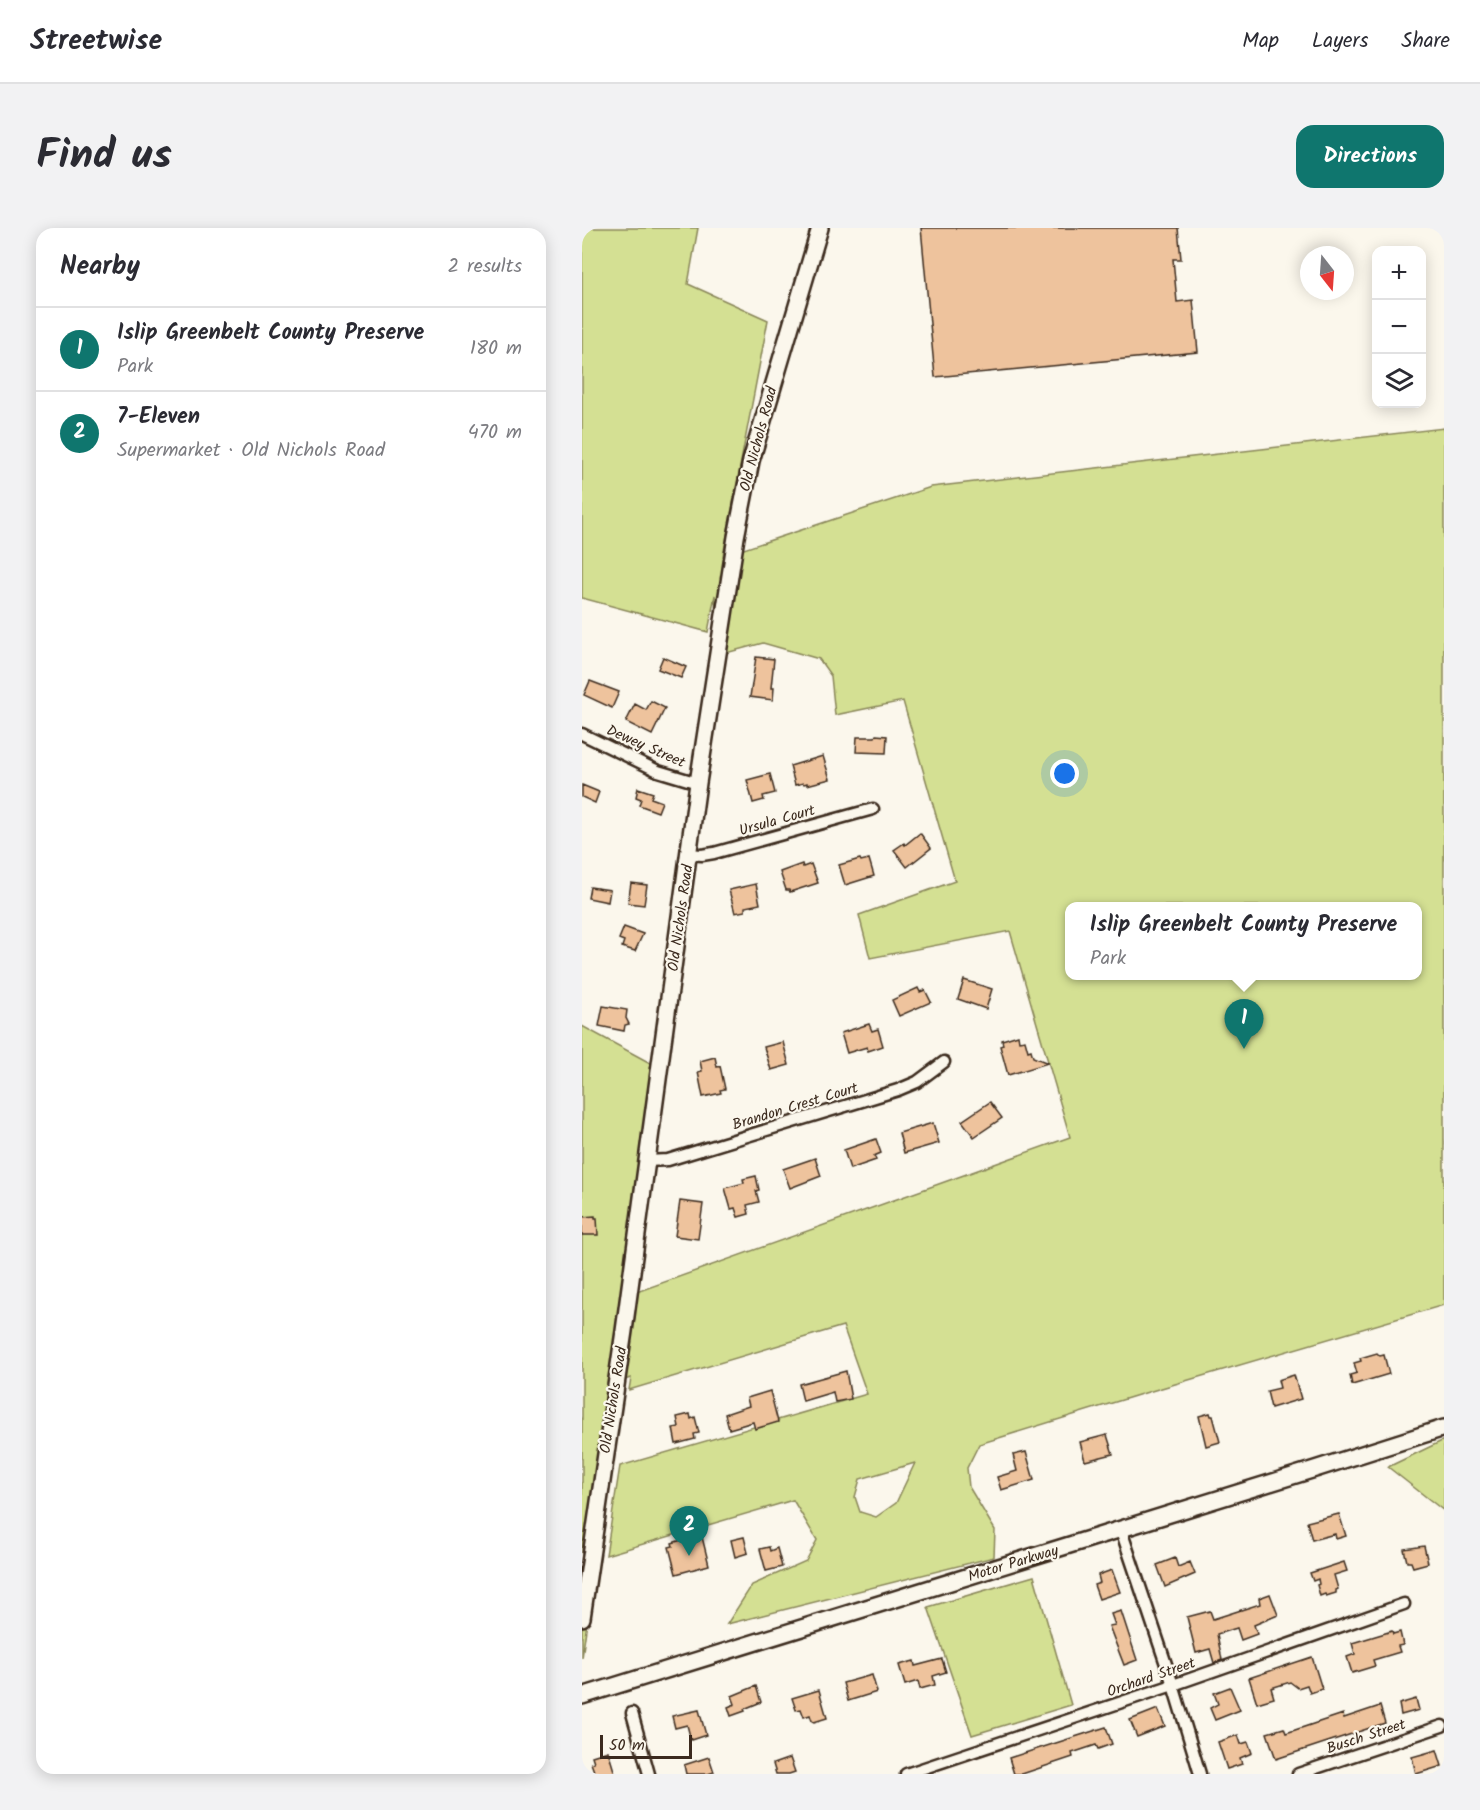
<!DOCTYPE html>
<meta charset="utf-8">
<style>
body{margin:0;font-family:Kalam,sans-serif;background:#f2f2f3;color:#2b2b33}
.controls{position:absolute;right:18px;top:18px;display:grid;overflow:hidden;border-radius:12px;box-shadow:0 3px 15px #0003}
.controls button{width:54px;height:54px;display:grid;place-items:center;padding:0;border:0;border-bottom:2px solid #e1e1e2;background:#fff;color:#2b2b33;font:30px sans-serif}
.compass{position:absolute;left:718px;top:18px;width:54px;height:54px;border-radius:50%;background:#fff;box-shadow:0 3px 15px #0003;rotate:163deg}
.scale{position:absolute;left:18px;bottom:15px;width:92px;box-sizing:border-box;padding-left:6px;border:3px solid #3b2a1e;border-top:0;font-size:16px;line-height:21px;white-space:nowrap;color:#3b2a1e;-webkit-text-stroke:4px #fbf7ec;paint-order:stroke}
.you{position:absolute;left:483px;top:546px;width:21px;height:21px;margin:-15px;border:4px solid #fff;border-radius:50%;background:#1a73e8;box-shadow:0 0 0 9px #1a73e833}
.badge{display:grid;place-items:center;width:39px;height:39px;border-radius:50%;background:#0f766e;color:#fff;font-size:20px;font-weight:700}
.pin{position:absolute;translate:-50% -50px;filter:drop-shadow(0 2px 3px #0008)}
.pin::after{content:'';position:absolute;top:32px;width:21px;height:18px;background:inherit;clip-path:polygon(0 0,100% 0,50% 100%)}
.popup{position:absolute;left:483px;top:674px;width:357px;height:78px;box-sizing:border-box;display:grid;place-content:center;border-radius:12px;background:#fff;filter:drop-shadow(0 2px 4px #0005);font-size:20px;white-space:nowrap;color:#7c7c81}
.popup b{font-size:22px;color:#2b2b33}
.popup::after{content:'';position:absolute;left:50%;top:100%;margin-left:-12px;border:12px solid transparent;border-top-color:#fff}
.list{margin:0;padding:0;list-style:none}
h2{display:flex;justify-content:space-between;align-items:center;height:78px;margin:0;padding:0 24px;font-size:26px}
h2 small{font-size:20px;font-weight:400;color:#7c7c81}
.list li{display:grid;grid-template-columns:39px 1fr auto;gap:18px;align-items:center;box-sizing:border-box;height:84px;padding:0 24px;border-top:2px solid #e1e1e2}
.list b{display:block;font-size:22px;white-space:nowrap}
.list p{margin:0;font-size:20px;white-space:nowrap;color:#7c7c81}
.list em{font-size:20px;font-style:normal;color:#7c7c81}
.icon{flex:none;width:33px;height:33px;fill:none;stroke:currentColor;stroke-width:2;stroke-linecap:round;stroke-linejoin:round}
.map{position:relative;flex:none;width:862px;height:1546px;overflow:hidden;border-radius:18px}
header{display:flex;align-items:center;gap:36px;box-sizing:border-box;height:84px;padding:0 30px;background:#fff;border-bottom:2px solid #e1e1e2}
header strong{font-size:28px}
nav{display:flex;gap:33px;margin-inline-start:auto;font-size:21px}
.intro{display:flex;align-items:center;justify-content:space-between;box-sizing:border-box;height:144px;padding:0 36px}
h1{margin:0;font-size:42px}
.button{padding:15px 27px;border-radius:18px;background:#0f766e;color:#fff;font-size:21px;font-weight:700}
main{display:flex;gap:36px;padding:0 36px}
aside{flex:1;background:#fff;border-radius:18px;box-shadow:0 3px 15px #0003}
.map>svg:first-child{display:block}
</style>
<header>
<strong>Streetwise</strong>
<nav><a>Map</a><a>Layers</a><a>Share</a></nav>
</header>
<div class="intro"><h1>Find us</h1><a class="button">Directions</a></div>
<main>
<aside>
<h2>Nearby<small>2 results</small></h2>
<ul class="list">
<li><span class="badge">1</span><div><b>Islip Greenbelt County Preserve</b><p>Park</p></div><em>180 m</em></li>
<li><span class="badge">2</span><div><b>7-Eleven</b><p>Supermarket · Old Nichols Road</p></div><em>470 m</em></li>
</ul>
</aside>
<div class="map">
<svg width="862" height="1546" viewBox="0 0 862 1546">
<rect width="100%" height="100%" fill="#fbf7ec"/>
<filter id="ink" filterUnits="userSpaceOnUse"><feTurbulence type="fractalNoise" baseFrequency=".0167" numOctaves="2"/><feDisplacementMap in="SourceGraphic" scale="12" xChannelSelector="R" yChannelSelector="G"/><feConvolveMatrix kernelMatrix="1 2 1 2 8 2 1 2 1" color-interpolation-filters="sRGB"/></filter>
<g filter="url(#ink)">
<path fill="#d4e093" stroke="#888558" stroke-width="1.5" fill-rule="evenodd" d="M0 0H116L106 56 186 92 141 328 349 259 862 200V1077L566 1164 397 1216 385 1240 387 1259 413 1302 412 1329 145 1396 170 1357 224 1333 235 1312 211 1272 24 1327 38 1238 285 1166 261 1098 47 1162 49 1150 39 1153 0 1430V798L83 843 52 1065 488 909 428 703 288 730 277 687 373 653 321 473 253 487 249 448 237 431 181 415 129 429 134 395 133 367 126 404 0 370ZM488 678H836V748H488ZM333 1235 314 1275 294 1289 278 1284 273 1269 278 1251Z
M862 1212V1283L806 1239Z
M452 1348 489 1477 390 1507 346 1379Z"/>
<path fill="#eec39d" stroke="#3b2a1e" stroke-width="1.5" d="M339 0H596L599 31H591L595 74 611 72 616 124 353 149Z
M81 429 104 439 99 450 76 441Z
M174 429 192 431 189 460H192L191 472 168 469Z
M8 453 37 464 30 480 2 467Z
M69 473 83 480 70 507 44 494 53 476 64 482Z
M294 507 305 508 304 525 274 524 275 509H293Z
M241 528 248 551 225 557V555L222 556 221 555 213 557 208 538Z
M188 546 193 565 181 568 182 572 171 575 165 552Z
M0 557 17 564 13 575 0 569Z
M56 560 71 565 69 570 80 574 76 584 57 577 59 571 54 569Z
M338 605 349 620 325 639 312 622 322 615 323 617Z
M278 631 279 633 287 631 292 648 263 657 257 637Z
M220 636 221 639 229 636 236 655 208 664 207 662H204L198 644Z
M49 655 65 657 62 677 46 675Z
M174 656 178 676 163 679V683L153 685 147 662Z
M8 659 28 662 26 674 6 670Z
M42 699 61 706 53 723 40 719 42 713 37 711Z
M382 752 410 761 404 781 376 771Z
M336 760 338 764 343 762 349 774 317 788 310 772Z
M21 778 45 782 44 790 47 796 43 797 42 803 17 798Z
M287 796 290 803 296 801 301 818 286 823 285 819 265 825 259 805Z
M436 807 437 813 443 812 446 823 449 822 451 829 466 835 426 847 418 818 421 817 420 812Z
M201 814 207 837 189 842 182 819Z
M133 829 135 839 138 838 143 861 138 862 139 865 121 869 116 844 120 843 118 833Z
M408 874 420 890 392 909 380 893Z
M351 895 357 915 322 925 317 905Z
M294 911 299 925 292 928 294 932 268 941 262 922Z
M233 930 239 948 208 960 201 941Z
M174 948 177 962 174 963 177 974 165 977 167 986 156 989 153 980 149 981 143 960 162 955 161 951Z
M98 973 121 976 116 1011 93 1008Z
M13 988V990H15L16 1007H0V989Z
M795 1125 798 1128 802 1127 807 1146 770 1157 768 1147 775 1145 772 1135 779 1133 778 1130Z
M264 1143 269 1171 253 1174 251 1164 221 1173 217 1156Z
M712 1147 719 1171 689 1180 685 1163 698 1160 696 1152Z
M188 1163 196 1194 173 1201 171 1194 147 1201 143 1186 167 1178 165 1170Z
M628 1185 629 1188H631L638 1214 624 1218 617 1188Z
M108 1186 109 1191 113 1189 117 1205 112 1206 113 1211 94 1216 91 1200 97 1199 95 1189Z
M525 1207 531 1226 503 1233 498 1214Z
M444 1224 452 1252 419 1262 415 1249 435 1243 431 1227Z
M757 1286 764 1308 754 1311 753 1306 730 1312 725 1294Z
M112 1308 113 1311 120 1309 127 1337 94 1346 87 1319 91 1318 90 1315Z
M162 1309 166 1325 153 1329 149 1312Z
M842 1318 846 1335 831 1339 829 1334H825L822 1321Z
M187 1319 188 1323 195 1320 200 1339 184 1343 178 1321Z
M593 1330 596 1339 608 1334 613 1346 583 1359 575 1337Z
M762 1334 765 1343 752 1347 756 1361 754 1362V1365L744 1368 743 1366 738 1368 735 1357 737 1356 736 1351 731 1353 728 1345Z
M530 1342 538 1364 517 1371 512 1357 518 1355 516 1347Z
M688 1366 696 1387 672 1397 675 1406 659 1412 655 1400 635 1406 640 1432 632 1435 628 1421 614 1425 605 1389 628 1383 631 1391 678 1376 677 1370Z
M539 1383 555 1432 542 1437 527 1398 533 1397 529 1386Z
M810 1403 811 1406 818 1404 821 1417 816 1418 818 1424 791 1432 793 1438 770 1445 765 1429 773 1426 770 1415Z
M730 1429 740 1461 728 1465 725 1457 716 1460 708 1454 689 1460 692 1470 675 1475 667 1450Z
M360 1431 364 1444 351 1448 353 1457 338 1461 336 1453 323 1457 317 1437 332 1433 333 1438Z
M290 1447 295 1464 266 1473 261 1455Z
M174 1458 179 1474 162 1481 163 1483 149 1488 146 1479 153 1476 150 1468Z
M648 1459 658 1482 633 1492 628 1480 636 1476 632 1465Z
M237 1462 245 1490 232 1494 230 1493 228 1487 222 1489 219 1481 214 1482 210 1470Z
M834 1471 837 1482 819 1487 817 1476Z
M798 1478 803 1495 694 1531 685 1505 702 1500 704 1505 761 1486 762 1490Z
M576 1481 583 1498 555 1509 548 1492Z
M117 1482 124 1507 109 1512 105 1497 93 1500 90 1488Z
M524 1499 530 1516 516 1521 514 1517 490 1525 491 1529 440 1546H432L427 1530Z
M656 1507 659 1516 666 1514 670 1525 658 1530 660 1536 645 1541 636 1514Z
M855 1522 860 1538 834 1546 830 1529Z
M26 1523 33 1546H13L9 1535 12 1534 10 1528Z
M127 1529 132 1544 126 1546H104L102 1537Z
M208 1530 213 1544 207 1546H194L191 1536Z"/>
<g fill="none" stroke-linecap="round" stroke-linejoin="round">
<defs>
<path id="street" d="M0 506 76 543 116 555
M106 626 120 627 132 625 291 581
M65 933 86 932 316 862 335 854 362 834
M539 1302 591 1457 618 1546
M50 1485 67 1546
M324 1546 591 1457 822 1376
M716 1546 860 1498"/>
<path id="secondary" d="M0 1390 42 1103 116 555 154 309 169 233 238 0
M0 1468 733 1241 862 1200"/>
</defs>
<use href="#street" stroke="#3b2a1e" stroke-width="15"/>
<use href="#secondary" stroke="#3b2a1e" stroke-width="20"/>
<use href="#street" stroke="#fbf7ec" stroke-width="10"/>
<use href="#secondary" stroke="#fbf7ec" stroke-width="15"/>
</g>
</g>
<g text-anchor="middle" stroke-width="4.5" stroke-linejoin="round" paint-order="stroke">
<g font-size="15" fill="#3b2a1e" stroke="#fbf7ec">
<text transform="translate(176 211) rotate(-75)" y="5">Old Nichols Road</text>
<text transform="translate(64 518) rotate(24)" y="5">Dewey Street</text>
<text transform="translate(195 592) rotate(-16)" y="5">Ursula Court</text>
<text transform="translate(98 690) rotate(-82)" y="5">Old Nichols Road</text>
<text transform="translate(213 878) rotate(-17)" y="5">Brandon Crest Court</text>
<text transform="translate(31 1172) rotate(-81)" y="5">Old Nichols Road</text>
<text transform="translate(431 1335) rotate(-17)" y="5">Motor Parkway</text>
<text transform="translate(569 1449) rotate(-19)" y="5">Orchard Street</text>
<text transform="translate(784 1508) rotate(-18)" y="5">Busch Street</text>
</g>
</g>
</svg>
<div class="controls">
<button>+</button>
<button>−</button>
<button><svg class="icon" aria-label="layers" viewBox="0 0 24 24"><path d="M12 4l9 5-9 5-9-5zM3 14l9 5 9-5"/></svg></button>
</div>
<svg class="compass" viewBox="-18 -18 36 36"><path d="M0-13l5 13h-10z" fill="#e53935"/><path d="M0 13l5-13h-10z" fill="#7c7c81"/></svg>
<div class="scale">50 m</div>
<div class="you"></div>
<div class="pin badge" style="left:662px;top:821px">1</div>
<div class="popup"><b>Islip Greenbelt County Preserve</b>Park</div>
<div class="pin badge" style="left:107px;top:1328px">2</div>
</div>
</main>
